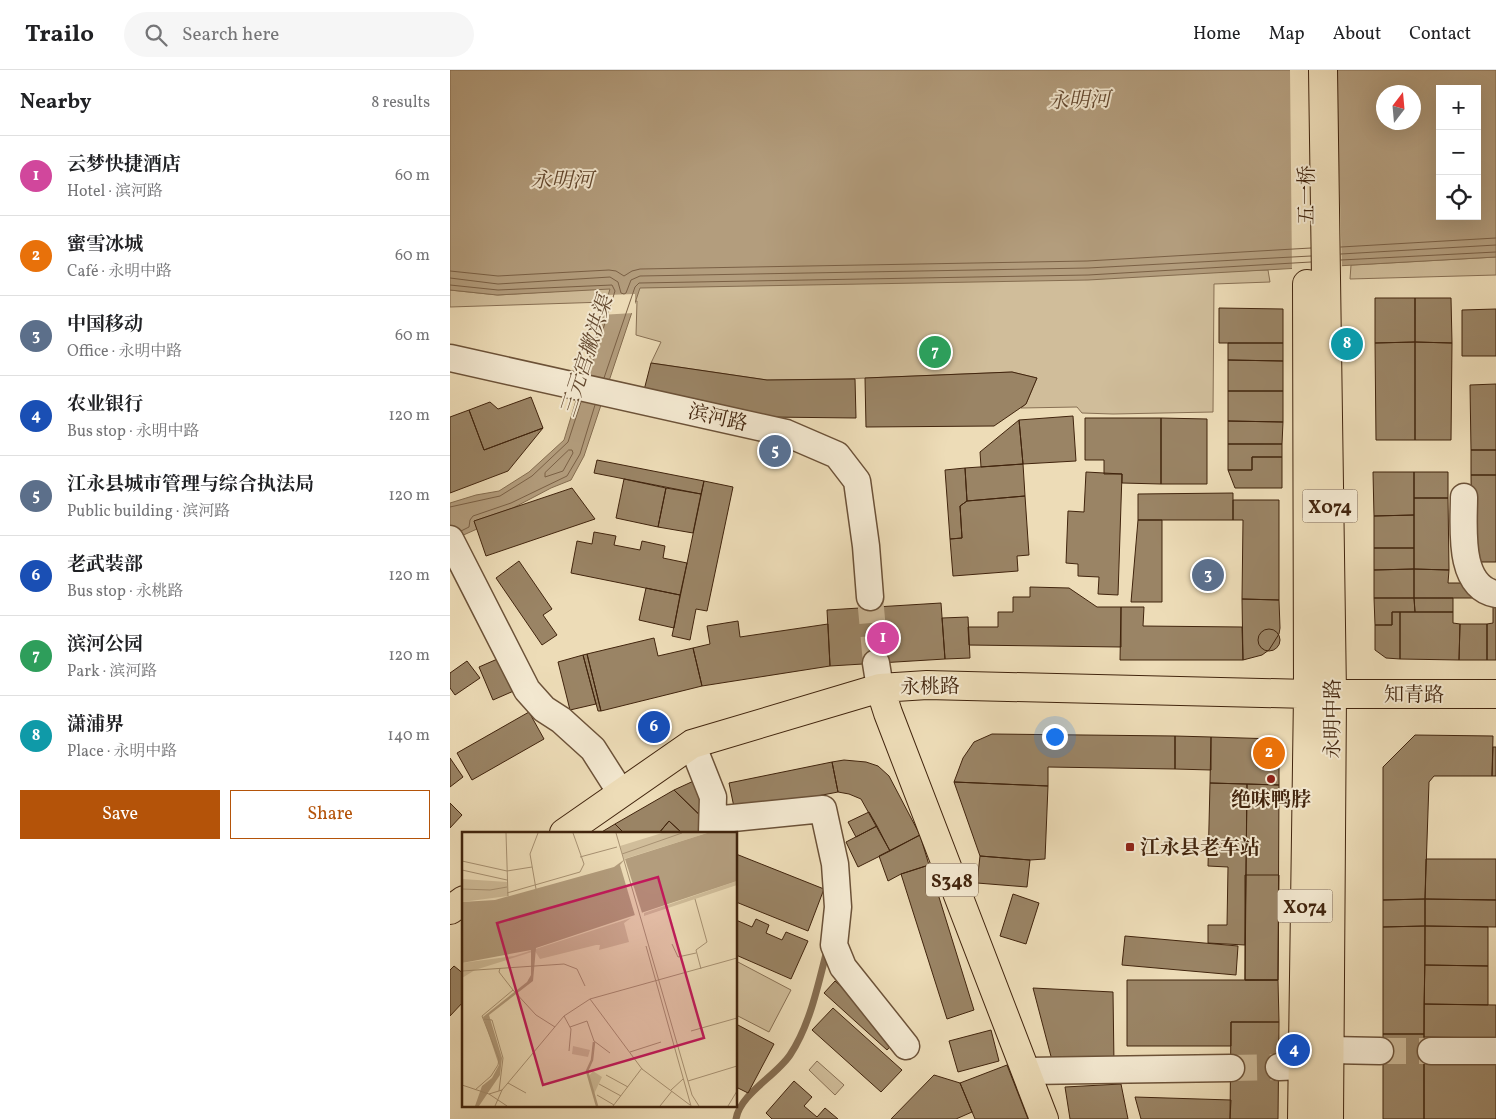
<!DOCTYPE html>
<meta charset="utf-8">
<style>
body{margin:0;font-family:Vollkorn,"Noto Serif SC",serif;background:#f6f6f6;color:#202124}
.controls{position:absolute;right:15px;top:15px;display:grid;overflow:hidden;border-radius:0px;box-shadow:0 5px 20px #0002}
.controls button{width:45px;height:45px;display:grid;place-items:center;padding:0;border:0;border-bottom:1px solid #e0e0e0;background:#fff;color:#202124;font:25px sans-serif}
.compass{position:absolute;left:926px;top:15px;width:45px;height:45px;border-radius:50%;background:#fff;box-shadow:0 5px 20px #0002;rotate:16deg}
.you{position:absolute;left:604px;top:666px;width:18px;height:18px;margin:-12px;border:4px solid #fff;border-radius:50%;background:#1a73e8;box-shadow:0 0 0 8px #1a73e833}
.badge{display:grid;place-items:center;width:32px;height:32px;border-radius:50%;background:#b45309;color:#fff;font-size:16px;font-weight:700}
.pin{position:absolute;translate:-50% -50%;border:2px solid #fff;box-shadow:0 1px 5px #0006}
.list{margin:0;padding:0;list-style:none}
h2{display:flex;justify-content:space-between;align-items:center;height:65px;margin:0;padding:0 20px;font-size:21px}
h2 small{font-size:16px;font-weight:400;color:#757577}
.list li{display:grid;grid-template-columns:32px 1fr auto;gap:15px;align-items:center;box-sizing:border-box;height:80px;padding:0 20px;border-top:1px solid #e0e0e0}
.list b{display:block;font-size:19px;white-space:nowrap}
.list p{margin:0;font-size:16px;white-space:nowrap;color:#757577}
.list em{font-size:16px;font-style:normal;color:#757577}
.actions{display:flex;gap:10px;padding:15px 20px}
.actions a{flex:1;padding:11px 0;border:1px solid #b45309;border-radius:0px;text-align:center;font-size:18px;color:#b45309}
.actions .main{background:#b45309;color:#fff}
.icon{flex:none;width:28px;height:28px;fill:none;stroke:currentColor;stroke-width:2;stroke-linecap:round;stroke-linejoin:round}
.map{position:relative;flex:none;width:1046px;height:1049px;overflow:hidden}
header{display:flex;align-items:center;gap:30px;box-sizing:border-box;height:70px;padding:0 25px;background:#fff;border-bottom:1px solid #e0e0e0}
header strong{font-size:24px}
nav{display:flex;gap:28px;margin-inline-start:auto;font-size:18px}
.search{width:350px;height:45px;background:#f6f6f6;display:flex;align-items:center;gap:12px;box-sizing:border-box;padding:0 18px;border-radius:28px;color:#757577;font-size:19px}
main{display:flex}
aside{flex:1;background:#fff}
.map>svg:first-child{display:block}
</style>
<header>
<strong>Trailo</strong>
<div class="search"><svg class="icon" aria-label="search" viewBox="0 0 24 24"><circle cx="10" cy="10" r="6"/><path d="M15 15l6 6"/></svg>Search here</div>
<nav><a>Home</a><a>Map</a><a>About</a><a>Contact</a></nav>
</header>
<main>
<aside>
<h2>Nearby<small>8 results</small></h2>
<ul class="list">
<li><span class="badge" style="background:#d1479c">1</span><div><b>云梦快捷酒店</b><p>Hotel · 滨河路</p></div><em>60 m</em></li>
<li><span class="badge" style="background:#e8710a">2</span><div><b>蜜雪冰城</b><p>Café · 永明中路</p></div><em>60 m</em></li>
<li><span class="badge" style="background:#5c6f8a">3</span><div><b>中国移动</b><p>Office · 永明中路</p></div><em>60 m</em></li>
<li><span class="badge" style="background:#1a4fb4">4</span><div><b>农业银行</b><p>Bus stop · 永明中路</p></div><em>120 m</em></li>
<li><span class="badge" style="background:#5c6f8a">5</span><div><b>江永县城市管理与综合执法局</b><p>Public building · 滨河路</p></div><em>120 m</em></li>
<li><span class="badge" style="background:#1a4fb4">6</span><div><b>老武装部</b><p>Bus stop · 永桃路</p></div><em>120 m</em></li>
<li><span class="badge" style="background:#2e9e5b">7</span><div><b>滨河公园</b><p>Park · 滨河路</p></div><em>120 m</em></li>
<li><span class="badge" style="background:#0f9aa8">8</span><div><b>潇浦界</b><p>Place · 永明中路</p></div><em>140 m</em></li>
</ul>
<div class="actions"><a class="main">Save</a><a>Share</a></div>
</aside>
<div class="map">
<svg width="1046" height="1049" viewBox="0 0 1046 1049">
<rect width="100%" height="100%" fill="#eddcb7"/>
<filter id="stains"><feTurbulence type="fractalNoise" baseFrequency=".004" numOctaves="4"/><feColorMatrix values="0 0 0 0 .2 0 0 0 0 .09 0 0 0 0 .02 0 0 0 .5 -.17"/></filter>
<radialGradient id="worn" r=".72"><stop offset=".6" stop-color="#630" stop-opacity="0"/><stop offset="1" stop-color="#630" stop-opacity=".3"/></radialGradient>
<path fill="#d0bd9a" stroke="#887054" d="M1046 187V205L900 209 901 195Z
M818 200 820 212 764 214 763 342 663 344 632 343 627 337 571 338 576 334 587 308 562 302 392 309 317 310 201 293 211 272 186 265 187 231 0 237V220L48 225 161 218 456 212Z
M286 891 341 920 319 962 286 945Z
M367 991 394 1015 385 1025 359 1000Z"/>
<path fill="#b39d7d" stroke="#856d50" fill-rule="evenodd" d="M0 0H1046V187L638 210 190 218 134 386 121 410 101 418 63 438 24 451 27 459 0 471V433L26 425 49 421 79 402 114 370 160 219 47 225 0 220ZM990 19H1027V146H990ZM934 22H964V52H934Z"/>
<path fill="#eddcb7" d="M840 0H886L892 198 842 201Z
M185 224V239L184 243 150 245 156 225Z"/>
<g fill="none" stroke-linecap="round" stroke-linejoin="round">
<path stroke="#7a6045" stroke-width="1" d="M891 177 1046 168
M891 184 1046 175
M891 190 1046 182
M0 201 48 206 159 200 166 201 174 206 182 201 190 199 637 191 861 178
M0 208 48 214 160 207 168 212 171 223 174 224 176 223 181 210 190 206 638 198 861 186
M0 215 48 220 162 215 165 221 139 304
M154 308 185 217 189 213 638 205 861 192
M119 380H122L123 383 113 401 95 407V403Z
M0 437 50 426 82 406 118 372 131 332
M11 461 19 457 20 450 23 446 61 433 117 406 130 384 145 335"/>
<path stroke="#856d50" stroke-width="7" d="M286 1049C290 1024 326 1006 340 985 360 955 368 915 377 880"/>
</g>
<path fill="#9a8465" stroke="#41240d" d="M925 228H965V272L925 273Z
M965 228H1001L1002 273 965 272Z
M769 238 833 239V273H769Z
M1046 239V286H1012V240Z
M965 272V370H926L925 273Z
M965 272 1002 273 1001 370H965Z
M778 273H833V291L778 290Z
M778 290 833 291V321H778Z
M201 293 317 310 405 309 406 348 318 347 193 324Z
M562 302 587 308 576 334 544 356 416 357 415 308Z
M1046 314V380H1021L1020 315Z
M778 321H833V352L778 351Z
M81 327 93 358 34 380 19 340 40 332 48 339Z
M19 340 34 380 93 358 58 401 0 423V347Z
M623 346 626 391 573 394 569 350Z
M635 348H711V414L672 413V404H654V390H635Z
M711 348 757 349V414H711Z
M569 350 573 394 531 397 530 382Z
M778 351 833 352 832 374H778Z
M778 374H832V387H802V400H778Z
M1021 380H1046V405H1021Z
M802 387H832V418H785L778 400H802Z
M147 390 254 411 251 424 144 403Z
M573 394 575 426 517 431 515 398Z
M515 398 517 431 510 436 512 468 500 469 495 400Z
M636 402 672 404 668 525 648 524 649 507 628 506V494L616 493 618 441 634 442Z
M923 402H964V445L924 446Z
M964 402H998V428H964Z
M1021 405H1046V492H1022Z
M174 409 216 418 208 457 166 448Z
M254 411 283 417 257 541 246 539 240 570 222 566Z
M122 418 145 449 36 486 24 451Z
M216 418 251 424 243 463 208 457Z
M783 423V450H688V424Z
M575 426 579 485 567 486 568 501 503 506 500 469 512 468 510 436 517 431Z
M964 428H998L999 500 964 499Z
M783 430H829V530L792 529 793 450H783Z
M964 445V478H924V446Z
M688 450H712V532H681Z
M144 462 166 466 164 475 190 480 192 471 215 476 213 488 237 493 230 525 121 503 127 471 142 474Z
M924 478H964V499L924 500Z
M69 491 102 539 93 545 107 565 92 575 46 508Z
M964 499V528H924V500Z
M964 499 999 500 998 513H1026V528H964Z
M580 517 619 518 647 537H671V577L519 575 518 557H548V542H563V527H580Z
M196 518 230 525 224 558 189 550Z
M924 528H964L965 542H942V555H925Z
M964 528H1003V542H965Z
M792 529 829 530 830 558 829 564 819 580 812 585 793 590Z
M491 533 495 589 380 596 377 540Z
M671 537H694L693 556 792 557 793 590H670Z
M1043 537H1046V590H1037V554L1043 553Z
M942 542H950V589L936 588 925 580V555H942Z
M950 542H1003V553L1010 554 1009 590 950 589Z
M518 547 520 588 495 589 492 548Z
M288 551 290 567 378 554 380 596 252 616 243 578 260 574 257 556Z
M1010 554H1037V590H1009Z
M808 570a11 11 0 1 1 22 0a11 11 0 1 1-22 0Z
M204 568 208 586 243 578 252 616 151 641 137 584Z
M137 584 151 641H148L133 585Z
M133 585 146 634 120 640 108 592Z
M52 587 66 620 43 630 29 597Z
M17 591 30 608 5 625 0 618V603Z
M79 642 94 669 22 710 7 683Z
M542 664 725 666V699L598 697V716L504 712 513 688 524 672Z
M965 665 1043 666 1042 706H984L979 712 975 829 933 830V697Z
M725 666 761 667V700L725 699Z
M761 667 825 669 829 674V715L760 713Z
M1043 677H1046V706H1042Z
M0 688 13 707 0 717Z
M394 690 416 692 428 696 439 706 470 765 440 781 411 729 399 724 388 722 382 692Z
M382 692 388 722 285 742 279 713Z
M248 709 262 757 224 720Z
M504 712 598 716 595 789 580 790 530 786Z
M760 713 797 714 795 875 758 873V855H777L778 797 758 796Z
M797 714 829 715 828 910H795Z
M224 720 262 757 260 763H232L219 751 209 763H174L165 754Z
M0 733 12 745 0 758Z
M419 742 427 756 406 767 398 752Z
M219 751 232 763H209Z
M165 754 174 763H150Z
M427 756 440 781 408 797 396 772Z
M470 765 479 795 451 804 438 811 429 786Z
M286 784 374 819 358 861 286 832Z
M530 786 580 790 577 817 527 813Z
M976 789H1046V830L975 829Z
M479 795 524 940 497 949 451 804Z
M795 805H829L828 910H795Z
M563 824 589 833 576 874 550 866Z
M975 829V856L933 857V830Z
M975 829 1046 830V857L975 856Z
M306 849 319 855 316 863 332 870 336 862 358 871 341 909 286 885V850L302 857Z
M975 856 974 964H933V857Z
M975 856 1038 857V896L975 895Z
M675 866 788 876 786 905 672 895Z
M975 895 1038 896V935L974 934Z
M4 896 14 904V931L0 946V900Z
M677 910H828L829 952H781V976H677Z
M385 911 448 968 437 980 374 923Z
M583 918 663 922 664 994H603Z
M974 934 1046 935V968L974 967Z
M383 938 452 1000 431 1022 362 960Z
M781 952H829L828 1049H780Z
M286 954 324 974 298 1023 286 1017Z
M541 960 549 991 508 1002 499 971Z
M933 964H974V1049H933Z
M974 988H1046V1049H974Z
M557 995 578 1049H525L510 1013Z
M484 1005 510 1013 522 1042 506 1049H441Z
M344 1011 362 1027 354 1036 367 1047 375 1038 388 1049H322L316 1043Z
M671 1014 678 1049H620L615 1017Z
M685 1027 781 1030 780 1049H691Z"/>
<g fill="none" stroke-linecap="round" stroke-linejoin="round">
<path stroke="#cbb795" stroke-width="26" stroke-dasharray="26 13" stroke-linecap="butt" d="M420 527 426 593
M930 981H981
M781 998 829 997"/>
<defs>
<path id="minor" d="M0 288 336 363 387 385 407 411 416 476 420 527
M1014 427C1014 456 1007 517 1046 524
M0 469 77 620 94 639 111 650 143 679 171 723
M426 593 430 618
M242 674 263 727 262 763
M263 750 373 739 385 794 388 837 384 875 393 897 456 976
M880 980 930 981
M981 981H1046
M829 997 853 996
M577 1001 781 998"/>
<path id="major" d="M873 0 882 624 879 1049
M430 618 438 643 594 1049
M114 763 242 674 430 618 477 615 858 624H1046
M0 840 14 830
M852 1049 858 624 857 214"/>
</defs>
<use href="#minor" stroke="#6c5238" stroke-width="29"/>
<use href="#major" stroke="#41240d" stroke-width="30"/>
<use href="#minor" stroke="#f3e8d0" stroke-width="26"/>
<use href="#major" stroke="#eddcb7" stroke-width="28"/>
</g>
<g fill="#8f2418" stroke="#f3e8d0" stroke-width="2">
<circle cx="821" cy="709" r="5"/>
<rect x="675" y="772" width="10" height="10" rx="2.5"/>
</g>
<g text-anchor="middle" stroke-width="4" stroke-linejoin="round" paint-order="stroke">
<g fill="#f3e8d0" stroke="#765f48" stroke-width="1">
<rect x="852.5" y="419.5" width="55" height="33" rx="4"/>
<rect x="476" y="793.5" width="52" height="33" rx="4"/>
<rect x="827.5" y="819.5" width="55" height="33" rx="4"/>
</g>
<g font-size="19" font-weight="bold" fill="#41240d">
<text x="880" y="443">X074</text>
<text x="502" y="817">S348</text>
<text x="855" y="843">X074</text>
</g>
<g font-size="20" fill="#41240d" stroke="#f3e8d0">
<text transform="translate(856 125) rotate(-90)" y="7">五一桥</text>
<text transform="translate(268 347) rotate(13)" y="7">滨河路</text>
<text transform="translate(480 616) rotate(-1)" y="7">永桃路</text>
<text x="964" y="631">知青路</text>
<text transform="translate(882 649) rotate(-90)" y="7">永明中路</text>
</g>
<g font-size="20" font-weight="bold" fill="#41240d" stroke="#f3e8d0">
<text x="821" y="736">绝味鸭脖</text>
<text x="690" y="784" text-anchor="start">江永县老车站</text>
</g>
<g font-size="21" font-style="italic" fill="#63482f" stroke="#f3e8d0">
<text transform="translate(629 30) rotate(-2)" y="7">永明河</text>
<text x="112" y="117">永明河</text>
<text transform="translate(136 286) rotate(-72)" y="7">三元宫撇洪渠</text>
</g>
</g>
<g transform="translate(12 762)">
<rect width="275" height="275" fill="#eddcb7"/>
<path d="M200 1H245L162 27 158 14ZM0 47 45 50 46 64 0 70ZM275 49V53L182 84V81ZM169 86 162 91 167 110 137 118 138 113H134L78 127 73 119 13 138 0 146V131L52 124ZM111 214 128 218 126 225 110 222ZM131 239 140 245 132 262 127 244Z" fill="#d0bd9a"/>
<path d="M245 1H275V49L74 116 71 149 27 183 40 226 38 243 17 274H13L20 254 30 246 37 233 21 185 65 150 69 143V118L0 131V70L33 68 152 35 163 27Z" fill="#b39d7d"/>
<path d="M163 27 181 84 174 87 158 33Z" fill="#eddcb7"/>
<path fill="none" stroke="#b39d7d" stroke-width="2.5" d="M132 210 130 228 125 239 135 274"/>
<path fill="none" stroke="#a89273" stroke-width="1" d="M44 1 46 64M154 1 230 263 237 274M160 22 220 1M118 25 155 15M0 29 45 39 70 35M0 38 45 48M0 57 28 58 45 55M74 57 68 22 76 1M45 61 118 40 122 32 111 1M233 67 245 110 234 118 239 137M210 112 216 125 234 121M184 114 229 274M0 139 102 132 115 137 123 154M51 158 74 183 93 195M128 167 180 237 228 273M102 184 109 197 107 219M21 187 30 188 41 226 37 259M108 195 125 189 132 209 148 221M229 199 275 186M168 220 199 210M144 243 166 255M226 249 275 234M46 251 64 261M137 252 159 264M0 253 27 262 40 258 102 184 128 167 275 126M13 258 29 244 36 233 37 227 20 184 51 158 37 140 38 136M209 258 221 247M27 262 45 274M135 263 152 273M33 274 40 258M151 274 180 236M198 274 210 259M266 274 275 259"/>
<path fill="#c2185b" fill-opacity="0.15" stroke="#c2185b" stroke-width="2.5" d="M196 45 242 206 81 253 35 91Z"/>
<rect width="275" height="275" fill="none" stroke="#41240d" stroke-width="2.5"/>
</g>
<rect width="100%" height="100%" filter="url(#stains)"/>
<rect width="100%" height="100%" fill="url(#worn)"/>
</svg>
<div class="controls">
<button>+</button>
<button>−</button>
<button><svg class="icon" aria-label="locate" viewBox="0 0 24 24"><circle cx="12" cy="12" r="6"/><path d="M12 2v4M12 18v4M2 12h4M18 12h4"/></svg></button>
</div>
<svg class="compass" viewBox="-18 -18 36 36"><path d="M0-13l5 13h-10z" fill="#e53935"/><path d="M0 13l5-13h-10z" fill="#757577"/></svg>
<div class="you"></div>
<div class="pin badge" style="left:433px;top:568px;background:#d1479c">1</div>
<div class="pin badge" style="left:819px;top:683px;background:#e8710a">2</div>
<div class="pin badge" style="left:758px;top:505px;background:#5c6f8a">3</div>
<div class="pin badge" style="left:844px;top:980px;background:#1a4fb4">4</div>
<div class="pin badge" style="left:325px;top:381px;background:#5c6f8a">5</div>
<div class="pin badge" style="left:204px;top:657px;background:#1a4fb4">6</div>
<div class="pin badge" style="left:485px;top:282px;background:#2e9e5b">7</div>
<div class="pin badge" style="left:897px;top:274px;background:#0f9aa8">8</div>
</div>
</main>
